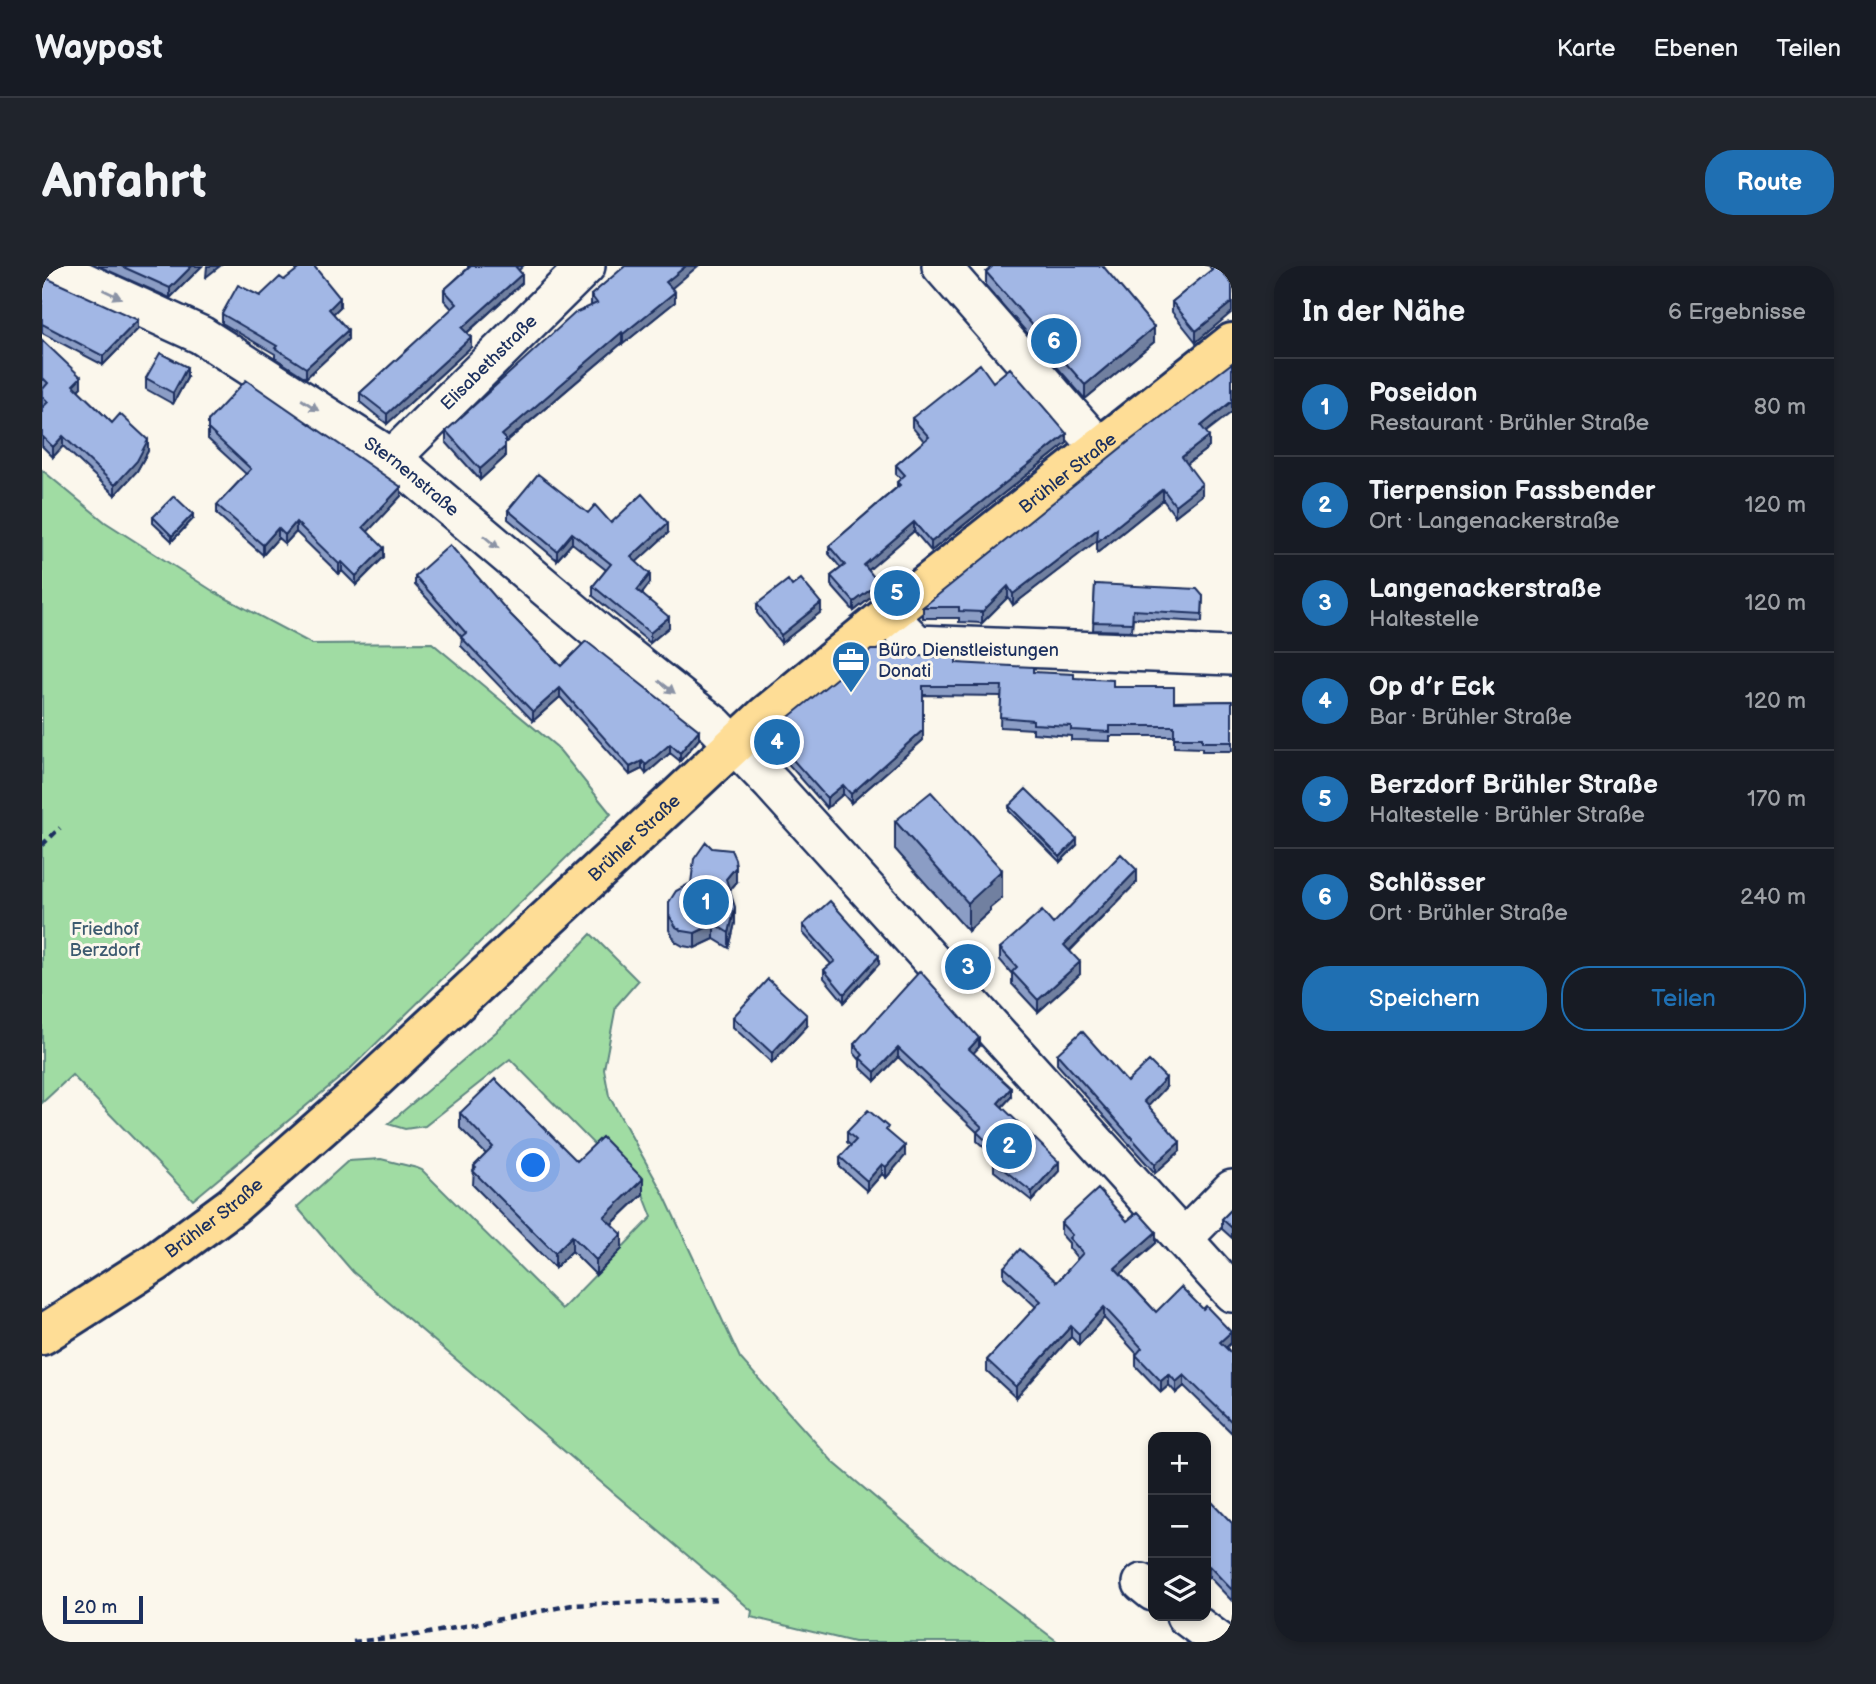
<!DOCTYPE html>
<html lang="de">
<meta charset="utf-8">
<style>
body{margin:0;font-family:"Balsamiq Sans",sans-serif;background:#20242c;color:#f1f3f6}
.controls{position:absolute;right:21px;bottom:21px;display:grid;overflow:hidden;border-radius:14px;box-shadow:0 4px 10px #0003}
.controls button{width:63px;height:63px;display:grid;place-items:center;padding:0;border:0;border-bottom:2px solid #363941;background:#171b24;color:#f1f3f6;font:35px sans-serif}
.scale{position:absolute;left:21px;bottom:18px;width:80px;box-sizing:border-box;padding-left:7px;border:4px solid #1b2f5e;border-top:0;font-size:19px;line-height:24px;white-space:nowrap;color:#1b2f5e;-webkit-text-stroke:5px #fbf7ec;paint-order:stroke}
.you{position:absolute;left:492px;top:900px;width:24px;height:24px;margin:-18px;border:5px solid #fff;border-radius:50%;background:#1a73e8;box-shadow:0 0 0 10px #1a73e833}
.badge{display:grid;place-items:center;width:46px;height:46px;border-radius:50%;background:#1f6fb2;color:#fff;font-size:23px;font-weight:700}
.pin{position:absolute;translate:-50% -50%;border:4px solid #fff;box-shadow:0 2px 7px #0006}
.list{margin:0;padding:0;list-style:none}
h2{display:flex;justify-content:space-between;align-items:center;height:91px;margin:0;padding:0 28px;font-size:30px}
h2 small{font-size:23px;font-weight:400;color:#9ea1a6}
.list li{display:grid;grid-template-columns:46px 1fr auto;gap:21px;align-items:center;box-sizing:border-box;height:98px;padding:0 28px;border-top:2px solid #363941}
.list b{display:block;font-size:26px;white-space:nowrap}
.list p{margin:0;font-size:23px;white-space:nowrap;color:#9ea1a6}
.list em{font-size:23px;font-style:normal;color:#9ea1a6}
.actions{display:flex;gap:14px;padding:21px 28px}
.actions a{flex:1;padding:16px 0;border:2px solid #1f6fb2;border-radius:28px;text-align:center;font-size:24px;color:#1f6fb2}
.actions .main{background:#1f6fb2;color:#fff}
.icon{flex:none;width:38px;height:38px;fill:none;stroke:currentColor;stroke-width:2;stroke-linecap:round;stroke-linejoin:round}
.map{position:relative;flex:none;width:1190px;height:1376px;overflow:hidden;border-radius:28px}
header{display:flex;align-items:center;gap:42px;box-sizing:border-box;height:98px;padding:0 35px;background:#171b24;border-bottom:2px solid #363941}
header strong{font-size:33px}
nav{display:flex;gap:38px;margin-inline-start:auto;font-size:24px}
.intro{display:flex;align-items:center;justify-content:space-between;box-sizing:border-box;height:168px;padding:0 42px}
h1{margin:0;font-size:49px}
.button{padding:18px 32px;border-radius:28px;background:#1f6fb2;color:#fff;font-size:24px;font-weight:700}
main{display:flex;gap:42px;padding:0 42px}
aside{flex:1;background:#171b24;border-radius:28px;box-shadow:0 4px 10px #0003}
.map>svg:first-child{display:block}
</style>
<header>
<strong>Waypost</strong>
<nav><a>Karte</a><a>Ebenen</a><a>Teilen</a></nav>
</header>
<div class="intro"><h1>Anfahrt</h1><a class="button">Route</a></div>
<main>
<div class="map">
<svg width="1190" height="1376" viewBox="0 0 1190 1376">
<rect width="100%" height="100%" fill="#fbf7ec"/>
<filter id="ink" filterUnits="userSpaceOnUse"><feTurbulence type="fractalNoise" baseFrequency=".0143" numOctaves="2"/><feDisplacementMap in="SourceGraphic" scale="14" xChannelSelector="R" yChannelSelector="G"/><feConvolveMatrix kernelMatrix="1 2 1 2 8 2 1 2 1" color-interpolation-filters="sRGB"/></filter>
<g filter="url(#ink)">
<path fill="#a0dca3" stroke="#5e8680" stroke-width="2" d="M0 204 63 256 174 327 270 378 390 377 515 481 569 548 306 805 151 934 30 809 0 837Z
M549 668 596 715 574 740 562 803 567 830 622 929 698 1092 791 1196 905 1292 1016 1376H812L709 1351 710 1345 678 1317 311 1006 255 941 306 895 339 893 375 902 380 904 520 1043 610 951 601 928 468 793 383 860 363 863 346 858 461 760Z"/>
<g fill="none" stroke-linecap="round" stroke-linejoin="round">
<defs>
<g id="minor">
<path id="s1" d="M8 0 159 69 350 192 569 377 673 459 730 518 1190 1027"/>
<path d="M899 0 1058 182"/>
<path id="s2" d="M350 192 544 0"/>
<path d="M846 349 875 378 1190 390"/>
<path d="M1141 973 1190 923"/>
<path d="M1100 1317 1111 1326"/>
<path d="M1143 1350 1178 1376"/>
</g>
<g id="major">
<path id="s3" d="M0 1069 114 996 190 940 317 828 724 449 846 349 1190 77"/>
</g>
</defs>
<use href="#minor" stroke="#1b2f5e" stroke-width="42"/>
<use href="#major" stroke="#1b2f5e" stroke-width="44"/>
<path stroke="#1b2f5e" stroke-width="4.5" stroke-dasharray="7 5" stroke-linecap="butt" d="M0 579 18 562
M311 1376 382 1368 530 1339 678 1333"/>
<use href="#minor" stroke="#fbf7ec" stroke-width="37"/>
<use href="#major" stroke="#fedd96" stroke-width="38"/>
</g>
<path fill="#8b9dc5" stroke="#1b2f5e" stroke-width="2" d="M56 0H160L128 32Z
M426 0H481L477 4 480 17 425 67 429 81 345 158 318 136V127L410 43 402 34V24L426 2Z
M946 0H1061L1112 76 1043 133 944 20V6L948 3Z
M1167 0H1187L1180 6 1154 76 1130 46V36L1170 4Z
M0 14 96 63 61 99 0 67Z
M242 14 298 41 291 47 306 73 264 112 233 92V88L180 57V48L218 30Z
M629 22 633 36 581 78 580 77 463 177V191L438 214 404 176V165L549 40V29Z
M0 74 39 121 36 124 70 157 106 185 95 205 73 229 21 180 11 191 0 180V142L1 141 0 140V124L1 122 0 121Z
M104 112H145L131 138 104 123Z
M951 116 1025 177 889 285 872 265 826 304 837 325 812 345 789 319V310L799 302 787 288V280L855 221V216L859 213 854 208V199L882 175 870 161V152Z
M166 155 359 230 325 266 342 291 314 319 300 305 297 308 254 266 243 278 236 272 221 289 175 248V239L204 208 166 173Z
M1164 166 1167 181 1145 198 1160 229 1133 250 1121 234 1055 287V274L971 339 966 331 940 357 917 356V352H881V341Z
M466 244 546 247 569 257 626 267 594 296 608 317 600 328 627 361 608 377 551 330V320L564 304 530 277 515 294 466 253Z
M111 251 151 253 130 275 111 257Z
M373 310 468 348 519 400 657 473 638 495 628 487 604 508 600 503 588 509 518 431 491 455 419 380 420 371 373 319Z
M1053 318 1161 330 1160 356 1091 352 1090 365 1051 364Z
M715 338 779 346 739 377 715 347Z
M874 390 914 397 991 406 1032 412 1132 436 1190 435V485H1160V482L1132 481V470H1068V475L1029 474V470L991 467V463L958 461 959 430 881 429V474L809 537 801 528 785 542 727 476V467Z
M967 540 1035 579 1018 596 967 545Z
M853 555 960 632 948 642V645L926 665 853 583Z
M1095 616 1028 685 1038 708 996 746 970 718V708L958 694V682L1011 658Z
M694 617 688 624 693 657 687 682 672 673 653 682 641 680 634 676 627 664V636Z
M761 659 837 698 802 736 782 712V704L789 698 761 667Z
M691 751 765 760 730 797 691 761Z
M812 778 937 781 931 787 969 831 960 841 1017 905 990 935 952 905V896L955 893 935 875V866L856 791 833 815 818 801V794L812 787Z
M1015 788 1085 816 1124 821 1106 840 1138 885 1113 907 1015 798Z
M418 847 535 895 601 928 570 958 580 983 554 1009 530 985 513 1002 431 919 432 900 444 888 418 862Z
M805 866H846L863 890 844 912 840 908 825 925 798 901V891L809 880 805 876Z
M1190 943V972L1180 963V953Z
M1085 955 1114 977 1079 1008 1114 1046 1189 1077 1184 1081 1190 1088V1167L1142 1120 1134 1127 1127 1119 1119 1126 1094 1100V1089L1095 1088 1062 1052 1037 1079 1029 1071 974 1132 945 1105V1094L994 1041 962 1011V1001L1015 1016 1036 993 1027 982V977L1019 968V957Z
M1164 1240 1190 1257V1335L1167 1311 1164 1314Z"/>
<path fill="#7180a0" stroke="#1b2f5e" stroke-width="2" d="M150 0H160L128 32V22Z
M165 0H178L164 11Z
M644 0H656L624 27V16Z
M1175 0H1187L1175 10Z
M480 8V17L420 71V62Z
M633 26V36L581 78V68Z
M298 32V41L287 52V43Z
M1190 36V46L1154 76V65Z
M96 54V63L61 99V90Z
M1112 61V76L1043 133V119Z
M306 64V73L264 112V102Z
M580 66V77L460 179V169Z
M429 71V81L345 158V148Z
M145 101V112L131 138V127Z
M39 111V121L31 129V119Z
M1190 135V146L1159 170V160Z
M1025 168V177L889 285V276Z
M21 170V180L11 191V181Z
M1167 170V181L1140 202V191Z
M106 174V185L95 205 73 229V219Z
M463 181V191L438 214V203Z
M1160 218V229L1133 250V239Z
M359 221V230L321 271V261Z
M1121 223V234L1055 287V276Z
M151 248V253L130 275V270Z
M254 256V266L243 278V269Z
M872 256V265L822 308V299Z
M626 257V267L589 301V291Z
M236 262V272L221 289V279Z
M1056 263V274L971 339V328Z
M530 267V277L515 294V285Z
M342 282V291L314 319V310Z
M300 296V305L297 308V298Z
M608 308V317L595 333V324Z
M837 317V325L812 345V336Z
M966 320V331L940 357V346Z
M779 337V346L739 377V369Z
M627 351V361L608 377V367Z
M518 422V431L491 455V446Z
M657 464V473L638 495V487Z
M881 464V474L809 537V528Z
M628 478V487L604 508V499Z
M600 495V503L588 509V501Z
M801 519V528L785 542V532Z
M1035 573V579L1018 596V591Z
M694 601V617L684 628V613Z
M960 604V632L948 642V645L926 665V637L947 616Z
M1095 604V616L1022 690V679Z
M693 641V657L687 682V667Z
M672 658V673L653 682V667Z
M837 690V698L802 736V728Z
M1038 696V708L996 746V734Z
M765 749V760L730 797V787Z
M937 772V781L927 792V783Z
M856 782V791L833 815V806Z
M1124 812V821L1102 845V835Z
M969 822V831L956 845V837Z
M1138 876V885L1113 907V898Z
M863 880V890L844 912V901Z
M1017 896V905L990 935V926Z
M840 898V908L825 925V915Z
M601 913V928L562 965V951Z
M1114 966V977L1073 1013V1002Z
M580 968V983L554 1009V994Z
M530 970V985L513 1002V987Z
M1062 1041V1052L1037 1079V1068Z
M1029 1060V1071L974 1132V1121Z
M1189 1066V1077L1178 1087V1076Z
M1127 1108V1119L1119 1126V1115Z
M1142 1109V1120L1134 1127V1116Z
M1167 1300V1311L1164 1314V1303Z"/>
<path fill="#a2b7e5" stroke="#1b2f5e" stroke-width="2" d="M79 0H150L128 22Z
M260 0H272L298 32 287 43 306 64 264 102 233 82 235 80 180 48 196 19 218 30 238 11 242 14Z
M429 0H473L480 8 420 62 429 71 345 148 318 127 415 38 402 24Z
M583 0H644L624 16 633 26 581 68 580 66 460 169 463 172V181L438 203 404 165 533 47 555 37 549 29Z
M951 0H1061L1112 61 1043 119 944 6Z
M1174 0H1175L1190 18V36L1154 65 1130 36Z
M2 11 96 54 61 90 0 58V14Z
M0 74 39 111 31 119 70 157 78 148 106 174 95 195 73 219 21 170 11 181 0 170V142L6 136 0 130V124L6 117 0 111Z
M118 87 145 101 131 127 104 112Z
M1190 97V135L1159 160 1167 170 1140 191 1160 218 1133 239 1121 223 1055 276 1056 263 971 328 966 320 940 346 917 345V341H881L1085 177Z
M938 98 951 116 968 102 1025 168 889 276 872 256 822 299 837 317 812 336 789 310 803 299 787 280 858 219 855 216 863 209 854 199 887 171 870 152Z
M204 114 359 221 321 261 342 282 314 310 300 296 297 298 254 256 243 269 236 262 221 279 175 239 209 203 166 163V155Z
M496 208 546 247 553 239 569 257 600 228 626 257 589 291 608 308 595 324 627 351 608 367 551 320 569 298 530 267 515 285 466 244Z
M132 230 151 248 130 270 111 251Z
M408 279 468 348 519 400 544 375 657 464 638 487 628 478 604 499 600 495 588 501 518 422 491 446 419 371 424 367 373 310Z
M759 313 779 337 739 369 715 338 746 314 750 320Z
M1053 318 1155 323 1161 330 1160 348 1091 344 1090 357 1051 356Z
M829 384H861L874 390 914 391V397L991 401V406L1032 408V412L1071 414V421H1132V436L1190 435V476H1160V472H1132V460H1068V466L1029 464V460L991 458V454L958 451 960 420H881V464L809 528 801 519 785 532 727 467Z
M984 523 1035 573 1018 591 967 540Z
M889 526 960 604 947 616 948 617 926 637 853 555Z
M664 576 670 582 689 584 693 593 694 601 684 613 693 641 687 667 672 658 653 667 641 665 634 661 627 649V636L634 625 649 617 652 593Z
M1079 588 1095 604 1022 679 1038 696 996 734 970 706 975 701 958 682 1000 645 1011 658Z
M788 635 837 690 802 728 782 704 793 695 761 659Z
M878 705 937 772 927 783 969 822 956 837 1017 896 990 926 952 896 959 889 935 866 940 861 856 782 833 806 818 792 821 789 812 778Z
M726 713 765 749 730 787 691 751Z
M1040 765 1085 816 1107 795 1124 812 1102 835 1138 876 1113 898 1015 788Z
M453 813 535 895 560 871 601 913 562 951 580 968 554 994 530 970 513 987 431 905 434 902 432 900 451 881 418 847Z
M826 844 846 861 844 864 863 880 844 901 840 898 825 915 798 891 814 874 805 866Z
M1056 923 1085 955 1096 946 1114 966 1073 1002 1114 1046 1139 1021 1161 1043 1164 1040 1189 1066 1178 1076 1190 1088V1156L1142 1109 1134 1116 1127 1108 1119 1115 1094 1089 1100 1082 1062 1041 1037 1068 1029 1060 974 1121 945 1094 999 1035 962 1001 978 983 1015 1016 1041 987 1027 972 1030 969 1019 957Z
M1190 943V962L1180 953Z
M1169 1235 1190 1257V1324L1167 1300 1164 1303V1240Z"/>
<defs><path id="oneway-solid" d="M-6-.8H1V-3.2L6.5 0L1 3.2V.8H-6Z" transform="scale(1.75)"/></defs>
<g fill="#8b93a5">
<use href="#oneway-solid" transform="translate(70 28) rotate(25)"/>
<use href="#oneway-solid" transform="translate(268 139) rotate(33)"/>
<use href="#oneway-solid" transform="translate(449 276) rotate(40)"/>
<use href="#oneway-solid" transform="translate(625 421) rotate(38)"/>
</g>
</g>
<defs>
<symbol id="office-pin" viewBox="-11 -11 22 30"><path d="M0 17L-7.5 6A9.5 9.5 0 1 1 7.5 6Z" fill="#1f6fb2" stroke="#fbf7ec"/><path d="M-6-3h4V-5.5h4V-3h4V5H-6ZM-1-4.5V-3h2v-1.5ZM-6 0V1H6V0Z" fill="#fff"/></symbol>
</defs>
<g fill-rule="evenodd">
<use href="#office-pin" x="787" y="372" width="44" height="60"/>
</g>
<g text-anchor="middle" stroke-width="6" stroke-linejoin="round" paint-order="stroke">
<g font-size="18" fill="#1b2f5e" stroke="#fbf7ec">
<text dy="6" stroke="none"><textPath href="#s2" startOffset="136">Elisabethstraße</textPath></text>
<text dy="6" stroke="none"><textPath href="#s3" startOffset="1342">Brühler Straße</textPath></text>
<text dy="6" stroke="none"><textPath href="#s1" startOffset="420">Sternenstraße</textPath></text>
<text dy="6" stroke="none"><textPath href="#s3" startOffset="775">Brühler Straße</textPath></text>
<text dy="6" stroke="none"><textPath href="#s3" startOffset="208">Brühler Straße</textPath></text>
</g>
<g font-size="18" fill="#1b2f5e" stroke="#fbf7ec" text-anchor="start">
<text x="836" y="390">Büro Dienstleistungen<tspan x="836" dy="21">Donati</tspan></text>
</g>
<g font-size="18" fill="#3c5a6f" stroke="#fbf7ec">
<text x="63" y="669">Friedhof<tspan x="63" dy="21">Berzdorf</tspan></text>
</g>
</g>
</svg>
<div class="controls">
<button>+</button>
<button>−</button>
<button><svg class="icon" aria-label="layers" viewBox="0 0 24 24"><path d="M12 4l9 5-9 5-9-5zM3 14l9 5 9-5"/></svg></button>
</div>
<div class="scale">20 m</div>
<div class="you"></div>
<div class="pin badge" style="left:664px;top:636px">1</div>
<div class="pin badge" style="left:967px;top:880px">2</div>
<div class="pin badge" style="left:926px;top:701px">3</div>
<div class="pin badge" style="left:735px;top:476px">4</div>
<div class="pin badge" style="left:855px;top:327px">5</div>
<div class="pin badge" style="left:1012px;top:75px">6</div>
</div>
<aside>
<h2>In der Nähe<small>6 Ergebnisse</small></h2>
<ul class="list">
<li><span class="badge">1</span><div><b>Poseidon</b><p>Restaurant · Brühler Straße</p></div><em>80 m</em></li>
<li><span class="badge">2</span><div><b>Tierpension Fassbender</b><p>Ort · Langenackerstraße</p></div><em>120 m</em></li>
<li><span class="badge">3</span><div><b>Langenackerstraße</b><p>Haltestelle</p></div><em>120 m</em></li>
<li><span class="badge">4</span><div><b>Op d’r Eck</b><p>Bar · Brühler Straße</p></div><em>120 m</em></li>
<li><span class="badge">5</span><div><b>Berzdorf Brühler Straße</b><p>Haltestelle · Brühler Straße</p></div><em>170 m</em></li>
<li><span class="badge">6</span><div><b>Schlösser</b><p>Ort · Brühler Straße</p></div><em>240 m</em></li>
</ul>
<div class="actions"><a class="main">Speichern</a><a>Teilen</a></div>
</aside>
</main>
